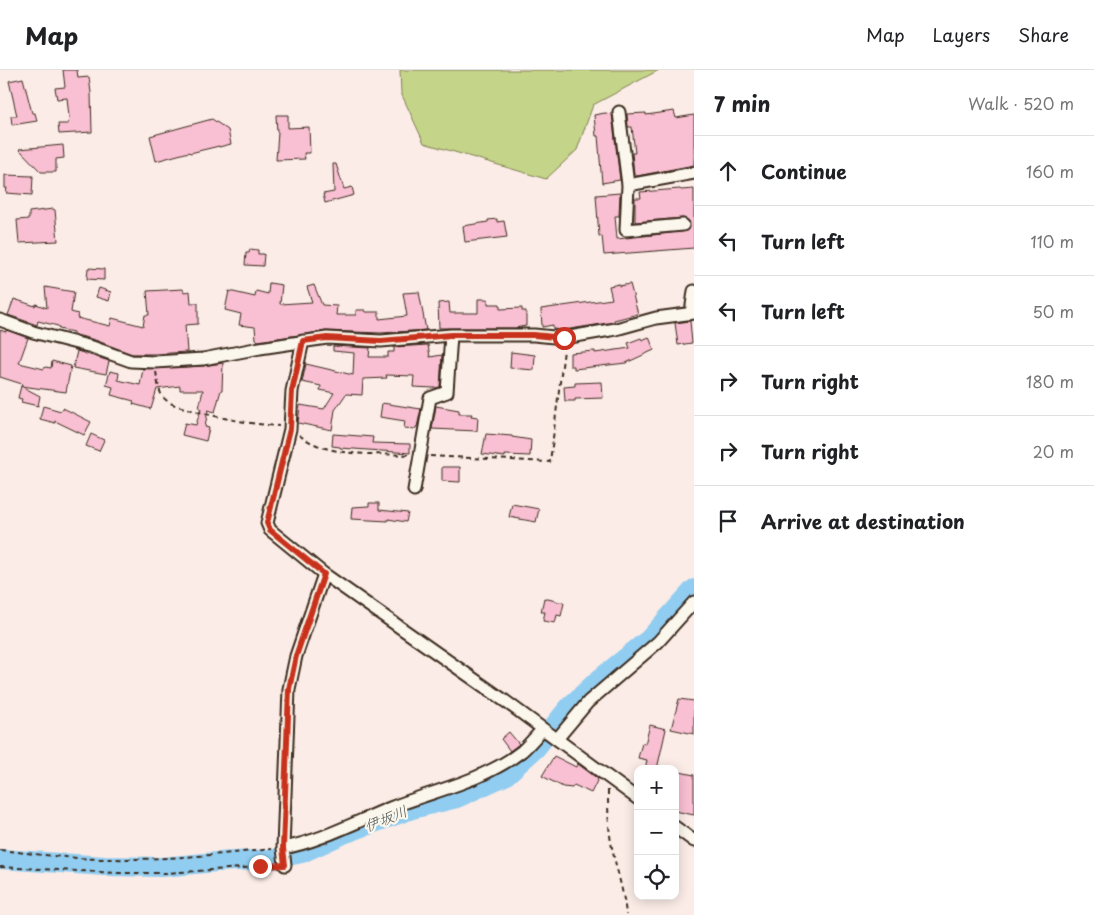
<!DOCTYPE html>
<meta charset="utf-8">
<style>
body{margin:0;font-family:"Playpen Sans","Klee One",sans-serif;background:#f2f2f2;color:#202124}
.controls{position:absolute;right:15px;bottom:15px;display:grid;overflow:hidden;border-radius:10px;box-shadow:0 2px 12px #0003}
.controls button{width:45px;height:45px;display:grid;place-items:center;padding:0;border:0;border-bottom:1px solid #e0e0e0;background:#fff;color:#202124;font:25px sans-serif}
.stop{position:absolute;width:15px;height:15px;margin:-11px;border:4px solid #c8321e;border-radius:50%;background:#fff}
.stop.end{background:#c8321e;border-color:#fff;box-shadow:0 1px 5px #0008}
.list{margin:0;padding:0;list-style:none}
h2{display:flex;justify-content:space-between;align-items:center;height:65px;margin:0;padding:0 20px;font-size:21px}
h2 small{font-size:16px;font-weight:400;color:#757577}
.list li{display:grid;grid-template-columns:32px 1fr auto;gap:15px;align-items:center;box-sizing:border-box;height:70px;padding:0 20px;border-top:1px solid #e0e0e0}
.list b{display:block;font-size:19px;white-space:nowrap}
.list em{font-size:16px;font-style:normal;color:#757577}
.icon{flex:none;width:28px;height:28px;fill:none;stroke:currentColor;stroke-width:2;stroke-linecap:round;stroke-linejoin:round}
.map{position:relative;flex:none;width:694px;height:845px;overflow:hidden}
header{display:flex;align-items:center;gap:30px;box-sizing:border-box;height:70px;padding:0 25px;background:#fff;border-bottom:1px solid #e0e0e0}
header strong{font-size:24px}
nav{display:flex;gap:28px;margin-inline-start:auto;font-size:18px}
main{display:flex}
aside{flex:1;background:#fff}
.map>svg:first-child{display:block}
</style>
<header>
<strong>Map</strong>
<nav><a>Map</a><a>Layers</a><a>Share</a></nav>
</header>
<main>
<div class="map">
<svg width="694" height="845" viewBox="0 0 694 845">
<rect width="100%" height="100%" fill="#fbece7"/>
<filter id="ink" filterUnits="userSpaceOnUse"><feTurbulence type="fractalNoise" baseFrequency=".02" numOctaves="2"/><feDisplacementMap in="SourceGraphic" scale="10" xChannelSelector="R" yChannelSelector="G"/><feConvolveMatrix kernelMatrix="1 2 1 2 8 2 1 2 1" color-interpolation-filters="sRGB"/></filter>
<g filter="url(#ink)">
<path fill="#c4d488" stroke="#807f53" d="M400 0H659L593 35 577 80 546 109 424 73 401 23Z"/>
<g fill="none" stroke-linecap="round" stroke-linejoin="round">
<path stroke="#91cdf1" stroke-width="20" d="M0 789 105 796 162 797 216 792 274 789 302 783 346 763 412 739 457 728 505 706 536 678 569 637 598 610 649 569 694 519"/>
</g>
<path fill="#f9bfd2" stroke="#3b2a1e" d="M63 0H77L78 8 89 7 91 23 92 62 59 64 58 54H68L69 47 67 28 57 29 55 18 65 17Z
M23 8 32 43H35L37 51 12 55 11 46H17L9 11Z
M674 41 676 48 694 45V95L637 106 634 104 632 83H635L632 57H628L627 44 646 43V45Z
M605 43 612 44 620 110 602 113 598 66H596L594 45Z
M276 45H288V58L309 57 310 83H304L305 89 276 90 278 62H277Z
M212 49 228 60 231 74 219 77V76L190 83 189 82 156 91 150 66Z
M63 75 64 88 56 89V102H41L19 79Z
M333 94H336L344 119 352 117 354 125 325 133 323 124 334 122Z
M5 105 33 106 32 125 6 123 7 118H5Z
M680 119 681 120 694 119V178L604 185 602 166H599L596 125 620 123 619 146H615L617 169 688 161 690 158 689 151 683 148 635 152V128H641L640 122Z
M53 139 55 140 58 171 19 173 17 150 29 149V142Z
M497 149V152L504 151 507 167 465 172 463 156 488 152V150Z
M250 179 258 180V184H264L263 196 245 195 246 183H249Z
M88 198 104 199V210L87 209Z
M269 213 282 215 280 234 312 232 307 217 314 215 322 235 337 236 336 245H356V240H365L366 242H379V249L407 246 403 223 419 222 426 260 381 263 326 261 258 271 256 269 255 257 239 255 241 244 225 240 229 221 255 227 256 221 268 224Z
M619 214V216L630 214 638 244 614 250V252L564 260 553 259V255L542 257 541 239 612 229 609 216Z
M45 217 74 222 71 242 78 244 77 248 110 256 112 248 143 256 145 245H149L147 221 183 219 184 222 190 221 191 233H198V254L185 255 187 282 155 284H132L95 270 73 264V262L59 259 58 256 38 251 37 255 8 245 14 229 35 236 36 234 47 238Z
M99 218 111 222 109 231 96 227Z
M478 229H488V234H500V239L522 238V241H526V256L515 258H439L438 233 449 232 450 243H478Z
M690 251 692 273 678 275 675 253Z
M0 260 6 262V260L28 268 19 293 44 299 45 297 51 298 52 291 71 296 66 322 21 316 22 314 0 307Z
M649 267 654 280 626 293 574 299V296H570V283L595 281V283L630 278 628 273 641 268 642 270Z
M428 275 430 287 442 285 440 317 434 318 413 317 414 306 386 305 387 308 363 309 362 325 346 324 335 340 332 360 298 353 300 335 324 339 334 323 320 320 321 316 302 312 306 294 353 305 354 283 333 281V276L370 278 369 287H388V282H394V277Z
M77 281 109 291 106 304 73 298Z
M511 282 535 285 534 300 510 298Z
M223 293 222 320H221L215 342 208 340 205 357 209 358 206 371 182 365 185 353 196 355 201 338H199L203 320H180V316L157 319 151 339 133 334 134 331 111 325 113 317 106 315 110 301 119 303 118 310 140 315 143 299 203 296Z
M602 312 603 328 575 329V331H565L564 317 575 316V313Z
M21 316 40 326 38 336 21 332 22 329 18 328Z
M382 333 421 339 417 357H416L415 359 404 358 405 351 380 347Z
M43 336 61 341 63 338 91 352 84 365 55 351V353L40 349Z
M436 336 459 340V344H472L471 346 478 347 477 361 432 359Z
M91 364 104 370 99 381 86 376Z
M333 364 373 367 372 373 410 374V383L340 378V377L332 376Z
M486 364 512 366V367L531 370 530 386 505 385V387L482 384Z
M442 397H460V412L442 411Z
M369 433H379V440L408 443 406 452 388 449V451L351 449 352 437 369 436Z
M512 434 539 439 536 452 509 447Z
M544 528 564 533 561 546 557 545 555 553 543 551 545 542H541Z
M679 629 694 631V664L671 659Z
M650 655 666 659 657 699H645L647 690 638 688 642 673 645 674Z
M509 662 519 674 510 681 501 669Z
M554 686 576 697 578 694 598 709 591 723 574 715 572 718 563 717 542 706Z
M675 701 694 705V745L675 741Z"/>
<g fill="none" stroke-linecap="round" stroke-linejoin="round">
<defs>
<path id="minor" d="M619 42 628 115 626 160 683 155
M628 115 694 103
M691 243 694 221
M0 250 33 262 92 277 131 291 155 292 203 289 260 278 327 268 381 271 451 265H534L564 268 616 259 656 248 694 243
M303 271 292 321 290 359 267 453 270 460 324 504 505 631 638 729
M414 420 430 328 447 322 451 265
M557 669 588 632 658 572 694 532
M675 757 694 771
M283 778C318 772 356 752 390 738 435 720 482 712 522 681 529 675 536 666 543 659
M285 795 283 778 289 619 296 586 324 504"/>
</defs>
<use href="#minor" stroke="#3b2a1e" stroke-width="15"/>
<path stroke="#3b2a1e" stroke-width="2" stroke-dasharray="5 4" stroke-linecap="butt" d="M156 302C158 311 158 324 166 330 173 336 183 337 192 340 221 348 249 354 279 356
M299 365C330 388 371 383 408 385
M430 386 550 392 564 280
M608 720C608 737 608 754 611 772 615 796 624 820 626 845
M0 780C36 784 71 789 107 789 162 790 217 785 272 779
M0 797 119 803H166L273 796"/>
<use href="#minor" stroke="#fbf7ec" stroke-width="11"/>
</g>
</g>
<g fill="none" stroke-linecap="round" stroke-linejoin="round" filter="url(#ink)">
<path stroke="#c8321e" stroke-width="6" d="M260 796 285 795 283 778 289 619 296 586 324 504 270 460 267 453 290 359 292 321 303 271 327 268 381 271 451 265H534L564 268"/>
</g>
<g text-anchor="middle" stroke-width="4.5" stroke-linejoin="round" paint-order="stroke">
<g font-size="15" font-style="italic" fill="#505353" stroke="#fbf7ec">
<text transform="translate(386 749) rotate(-22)" y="5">伊坂川</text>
</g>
</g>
</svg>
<div class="controls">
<button>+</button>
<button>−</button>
<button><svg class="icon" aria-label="locate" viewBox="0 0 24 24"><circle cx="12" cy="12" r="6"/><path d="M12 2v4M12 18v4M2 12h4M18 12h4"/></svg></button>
</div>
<div class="stop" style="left:564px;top:268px"></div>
<div class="stop end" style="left:260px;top:796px"></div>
</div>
<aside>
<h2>7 min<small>Walk · 520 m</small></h2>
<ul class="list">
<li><svg class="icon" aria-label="ahead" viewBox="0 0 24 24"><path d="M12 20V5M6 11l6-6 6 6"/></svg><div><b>Continue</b></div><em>160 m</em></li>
<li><svg class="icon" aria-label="left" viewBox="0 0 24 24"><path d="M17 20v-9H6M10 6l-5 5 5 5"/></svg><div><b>Turn left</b></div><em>110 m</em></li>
<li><svg class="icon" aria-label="left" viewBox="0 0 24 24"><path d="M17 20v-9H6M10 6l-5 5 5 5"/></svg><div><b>Turn left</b></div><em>50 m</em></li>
<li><svg class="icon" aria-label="right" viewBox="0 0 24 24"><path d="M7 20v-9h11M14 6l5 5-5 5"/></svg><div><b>Turn right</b></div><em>180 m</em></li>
<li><svg class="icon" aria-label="right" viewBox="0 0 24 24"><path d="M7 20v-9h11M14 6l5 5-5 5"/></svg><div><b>Turn right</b></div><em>20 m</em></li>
<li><svg class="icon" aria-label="arrive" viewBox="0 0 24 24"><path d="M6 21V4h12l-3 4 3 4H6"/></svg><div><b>Arrive at destination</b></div></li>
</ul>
</aside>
</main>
